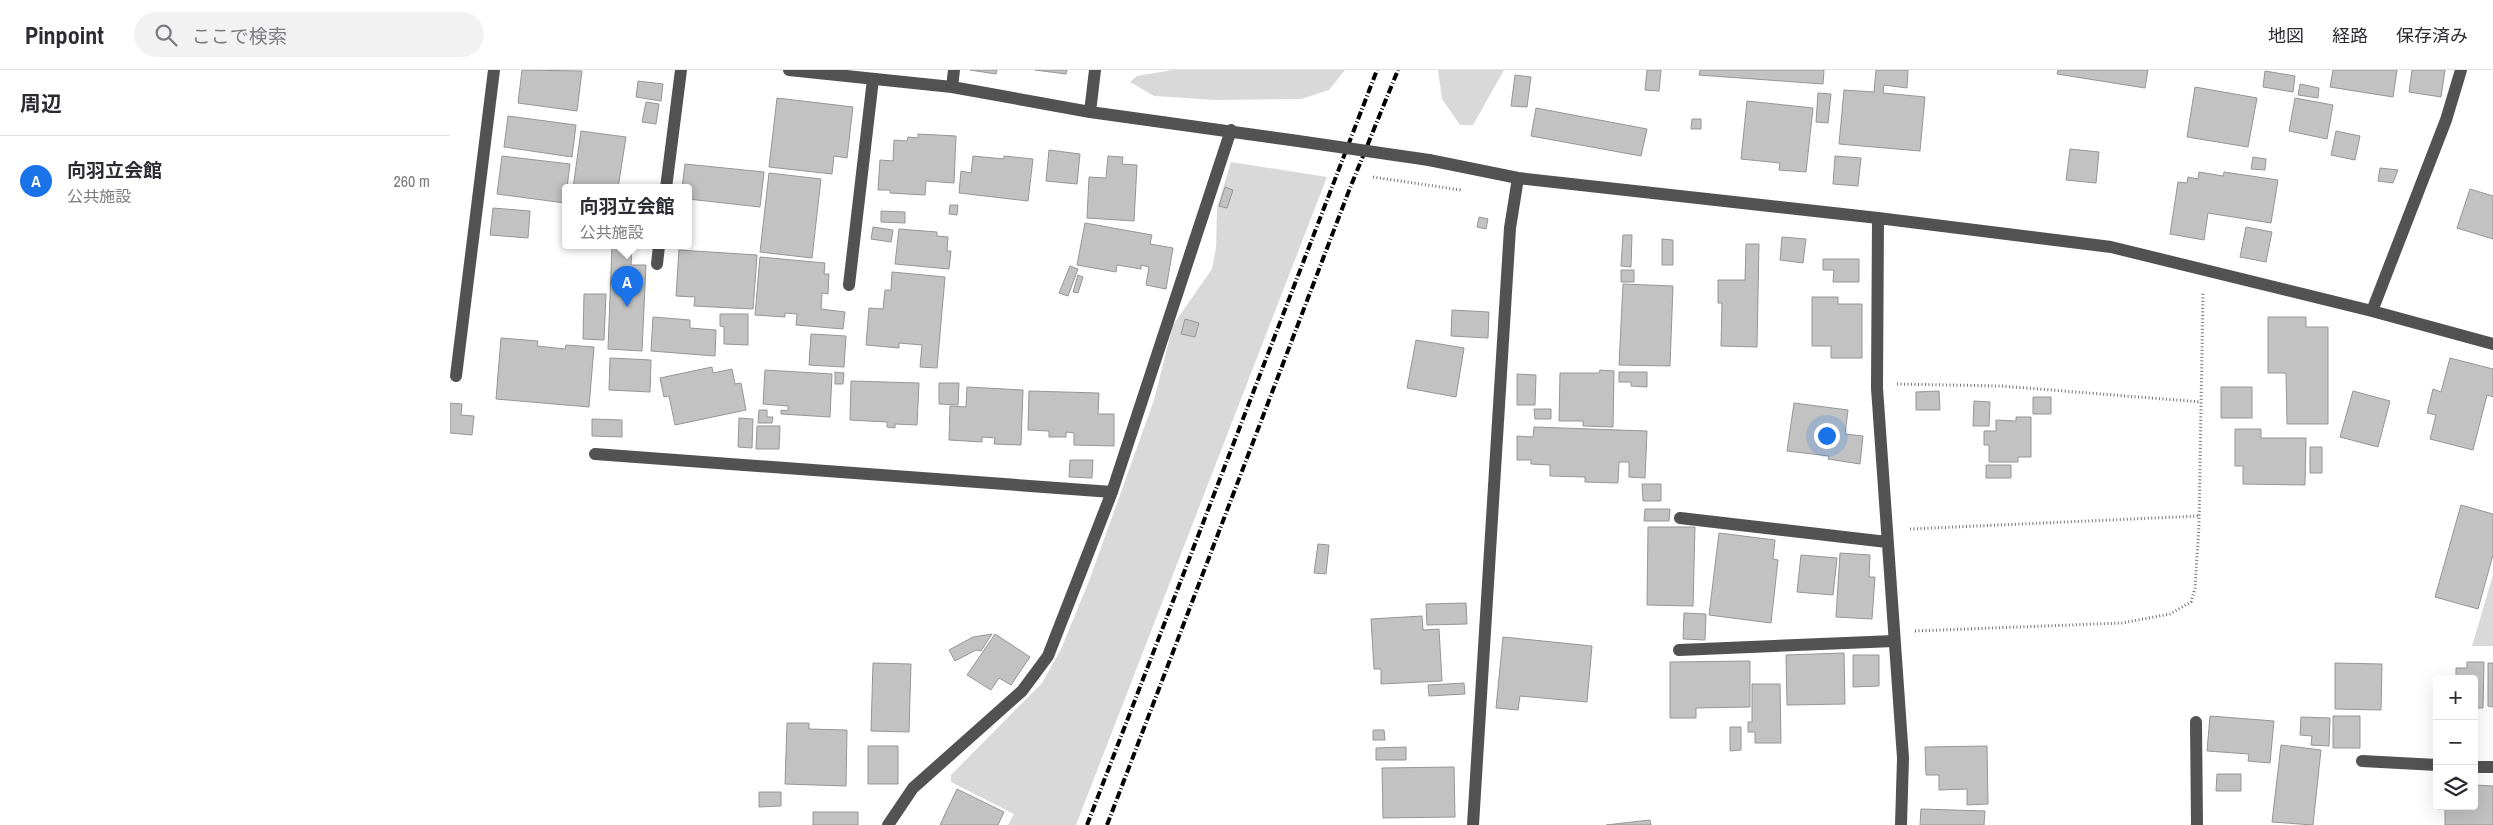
<!DOCTYPE html>
<html lang="ja">
<meta charset="utf-8">
<style>
body{margin:0;font-family:"Archivo Narrow","Noto Sans JP",sans-serif;background:#f2f2f3;color:#2b2b33}
.controls{position:absolute;right:15px;bottom:15px;display:grid;overflow:hidden;border-radius:5px;box-shadow:0 5px 20px #0002}
.controls button{width:45px;height:45px;display:grid;place-items:center;padding:0;border:0;border-bottom:1px solid #e1e1e2;background:#fff;color:#2b2b33;font:25px sans-serif}
.you{position:absolute;left:1376px;top:365px;width:18px;height:18px;margin:-12px;border:4px solid #fff;border-radius:50%;background:#1a73e8;box-shadow:0 0 0 8px #1a73e833}
.badge{display:grid;place-items:center;width:32px;height:32px;border-radius:50%;background:#1a73e8;color:#fff;font-size:16px;font-weight:700}
.pin{position:absolute;translate:-50% -41px;filter:drop-shadow(0 1px 2px #0008)}
.pin::after{content:'';position:absolute;top:26px;width:18px;height:15px;background:inherit;clip-path:polygon(0 0,100% 0,50% 100%)}
.popup{position:absolute;left:112px;top:114px;width:130px;height:65px;box-sizing:border-box;display:grid;place-content:center;border-radius:5px;background:#fff;filter:drop-shadow(0 1px 4px #0005);font-size:16px;white-space:nowrap;color:#7c7c81}
.popup b{font-size:19px;color:#2b2b33}
.popup::after{content:'';position:absolute;left:50%;top:100%;margin-left:-10px;border:10px solid transparent;border-top-color:#fff}
.list{margin:0;padding:0;list-style:none}
h2{display:flex;justify-content:space-between;align-items:center;height:65px;margin:0;padding:0 20px;font-size:21px}
h2 small{font-size:16px;font-weight:400;color:#7c7c81}
.list li{display:grid;grid-template-columns:32px 1fr auto;gap:15px;align-items:center;box-sizing:border-box;height:90px;padding:0 20px;border-top:1px solid #e1e1e2}
.list b{display:block;font-size:19px;white-space:nowrap}
.list p{margin:0;font-size:16px;white-space:nowrap;color:#7c7c81}
.list em{font-size:16px;font-style:normal;color:#7c7c81}
.icon{flex:none;width:28px;height:28px;fill:none;stroke:currentColor;stroke-width:2;stroke-linecap:round;stroke-linejoin:round}
.map{position:relative;flex:none;width:2043px;height:755px;overflow:hidden}
header{display:flex;align-items:center;gap:30px;box-sizing:border-box;height:70px;padding:0 25px;background:#fff;border-bottom:1px solid #e1e1e2}
header strong{font-size:24px}
nav{display:flex;gap:28px;margin-inline-start:auto;font-size:18px}
.search{width:350px;height:45px;background:#f2f2f3;display:flex;align-items:center;gap:12px;box-sizing:border-box;padding:0 18px;border-radius:28px;color:#7c7c81;font-size:19px}
main{display:flex}
aside{flex:1;background:#fff}
.map>svg:first-child{display:block}
</style>
<header>
<strong>Pinpoint</strong>
<div class="search"><svg class="icon" aria-label="search" viewBox="0 0 24 24"><circle cx="10" cy="10" r="6"/><path d="M15 15l6 6"/></svg>ここで検索</div>
<nav><a>地図</a><a>経路</a><a>保存済み</a></nav>
</header>
<main>
<aside>
<h2>周辺<small></small></h2>
<ul class="list">
<li><span class="badge">A</span><div><b>向羽立会館</b><p>公共施設</p></div><em>260 m</em></li>
</ul>
</aside>
<div class="map">
<svg width="2043" height="755" viewBox="0 0 2043 755">
<rect width="100%" height="100%" fill="#fff"/>
<path fill="#d9d9d9" d="M723 0H895L879 20 851 29 765 30 704 26 680 12 687 6Z
M988 0H1054L1023 55H1010L992 29Z
M781 92 877 107 626 755H558L564 744 501 712V705L592 613 611 579 639 511 704 330 723 255 762 199 766 178 767 138Z
M2043 505V576H2022Z"/>
<path fill="#c2c2c2" stroke="#969696" d="M72 0 132 1 127 41 68 33Z
M520 0H547L546 4Z
M585 0H617L616 4Z
M1197 0H1211L1209 21 1195 20Z
M1250 0H1374L1373 14 1249 5Z
M1426 0H1458L1457 18 1434 15 1433 23 1475 27 1470 81 1389 74 1394 20 1424 22Z
M1608 0H1698L1695 18 1607 4Z
M1883 0H1947L1943 27 1880 17Z
M1962 0H1995L1991 27 1959 22Z
M1815 1 1845 6 1843 22 1813 17Z
M1065 5 1081 7 1077 37 1061 36Z
M188 11 213 14 211 31 186 27Z
M1850 14 1869 18 1868 28 1848 25Z
M1745 17 1807 28 1798 77 1737 67Z
M1368 23 1381 24 1378 53 1366 52Z
M327 28 403 37 397 88 384 86 382 104 319 97Z
M1845 28 1883 35 1877 69 1839 61Z
M1297 31 1363 38 1356 102 1329 100 1330 93 1291 89Z
M196 32 209 34 206 54 192 52Z
M1086 38 1197 59 1191 86 1081 66Z
M58 46 126 55 122 87 54 77Z
M1242 49H1251V59H1241Z
M131 61 176 67 168 118H123Z
M1886 61 1910 66 1905 90 1881 85Z
M468 64 506 66 504 113 476 111 475 125 440 123V120H428L430 90 443 91 444 70 457 71 458 67 468 68Z
M1620 79 1649 82 1646 113 1616 110Z
M599 80 630 84 627 114 596 111Z
M52 86 120 94 115 133 47 124Z
M523 86 554 89V86L583 89 578 131 509 123 511 101 521 103Z
M658 86 673 87 672 94 687 95 684 151 637 148 639 107 656 108Z
M1385 86 1411 88 1408 116 1383 114Z
M1803 87 1816 89 1815 100 1801 99Z
M235 94 314 102 310 137 238 129V118H232Z
M1930 98 1948 100 1943 113 1928 111Z
M1749 102 1773 106 1774 102 1828 110 1821 153 1758 143 1754 170 1720 164 1728 112 1737 113 1738 107 1748 109Z
M319 103 371 109 362 188 310 182Z
M775 117 783 120 777 138 769 136Z
M2020 119 2043 126V169L2007 158Z
M500 135H508L507 145 499 144Z
M43 138 80 141 78 168 40 165Z
M431 141 455 142V153L431 152Z
M1029 147 1038 149 1036 159 1027 157Z
M635 153 702 165 700 174 723 178 716 219 696 215 699 197 691 195V199L667 195 666 202 627 195Z
M423 157 443 160 441 172 421 169Z
M1796 157 1822 162 1816 192 1790 187Z
M449 159 487 162V166L498 167 497 181H501L499 199 445 194Z
M1173 165H1182L1181 197 1171 196Z
M1332 167 1356 169 1353 193 1330 190Z
M1212 169 1223 170V195H1212Z
M1296 174H1309L1307 277 1271 276 1272 233H1268V210H1295Z
M162 176H182L181 195H196L192 281 158 279Z
M229 180 307 185 303 239 244 236 245 227 226 226Z
M310 187 375 193 374 204H379L378 224 372 223 371 239 395 242 393 259 346 255 347 244 335 243V247L305 245Z
M1373 189H1409V212H1383L1384 200H1373Z
M620 196 628 199 618 226 609 223Z
M1171 200H1184V212H1171Z
M442 202 495 207 487 298 470 297 472 275 449 273V278L416 275 419 238 433 239 435 220H441Z
M628 205 633 207 628 223 623 222Z
M1173 214 1223 216 1220 296 1169 295Z
M134 224H156L154 270 133 269Z
M1362 227H1388V234H1412V288H1381V276H1362Z
M1002 240 1039 242 1038 268 1001 266Z
M270 244H298V275L274 274V257L270 256Z
M203 247 240 250V258L266 260 265 286 201 281Z
M1818 247H1856V257H1878V354H1837L1836 303H1818Z
M735 249 749 253 745 267 731 264Z
M361 264 396 266 394 297 359 295Z
M51 268 88 271 87 276 115 279 116 275 144 277 139 337 46 329Z
M966 270 1014 278 1006 327 957 318Z
M160 288 201 290 200 322 159 320Z
M2000 288 2043 299V327L2037 325 2023 380 1980 369 1986 345 1977 343 1983 319 1991 322Z
M262 297 263 303 282 299 285 314 291 313 296 340 225 355 219 326 214 327 210 308Z
M315 300 382 304 380 347 331 344V340L338 341V336L313 334Z
M1150 300 1164 301 1163 357 1133 356V351H1109L1110 303H1149Z
M385 302 394 303 393 314H385Z
M1169 302H1197V317L1181 316V312H1169Z
M1067 304 1086 305 1085 335H1067Z
M401 311 469 313 467 355 445 354V358L437 357V352L400 350Z
M489 313H509L508 335 489 334Z
M517 317 573 320 571 375 544 374 545 368 532 367V372L499 370 500 336 516 337Z
M1771 317H1802V348H1771Z
M579 321 649 323 648 344H664V376L624 375V363L616 362V367H599V361L578 360Z
M1489 321 1490 340H1466V322Z
M1903 321 1940 331 1928 377 1890 367Z
M1583 327H1601V344H1583Z
M1524 331 1540 332 1539 356H1523Z
M0 333 12 334 11 345 24 346 22 365 0 363Z
M1344 333 1398 340 1395 364 1413 366 1410 394 1378 389 1379 386 1337 381Z
M1084 339H1101V349H1085Z
M309 340H317V347H323L322 353H308Z
M1566 347H1581V387H1568V392H1539V375H1534V361H1546V350L1566 351Z
M289 348 303 349 302 378 288 377Z
M142 349 172 350V367L142 366Z
M307 356H330L329 379H306Z
M1084 357 1197 361 1195 408 1179 407V392H1169L1168 413 1135 412V407L1100 406V395L1081 394V390H1067V366L1083 367Z
M1785 359H1811V368H1856L1855 415 1793 414V396H1785Z
M1860 377H1872V403H1860Z
M620 390H643L642 408 619 407Z
M1536 395H1561V408H1536Z
M1192 414H1211V431H1193Z
M2011 435 2043 444V485L2028 539 1985 527Z
M1195 439H1220L1219 451H1194Z
M1198 457H1245L1243 536 1197 535Z
M1269 463 1325 470 1323 489 1328 490 1321 553 1259 545Z
M868 474 879 475 876 504 864 503Z
M1390 483 1420 485 1419 507H1425L1422 549 1386 547Z
M1351 485 1387 488 1383 525 1347 522Z
M1016 533 1017 554 977 555 976 534Z
M1234 543 1256 544 1255 570 1233 569Z
M972 546 973 560 989 559 992 611 931 614V599H924L921 549Z
M542 564 531 581 526 580 505 591 499 580 523 567Z
M545 564 580 587 561 615 549 608 541 620 517 605Z
M1053 567 1142 576 1137 632 1070 626 1068 640 1046 638Z
M1394 583 1395 634 1337 635 1336 585Z
M1403 585H1429V616L1403 617Z
M1300 591V637L1246 638V648H1220V592Z
M2017 592H2034L2033 638H2024V609H2006V598H2017Z
M423 593 461 594 459 662 421 661Z
M1885 593 1932 594 1931 640 1885 639Z
M2038 593H2043V637L2038 636Z
M1014 613 1015 624 979 626 978 615Z
M1302 614H1330L1331 673H1305V662H1298V652H1302Z
M1760 646 1824 651 1820 693 1798 691 1799 684 1757 681Z
M1883 646H1910V678H1883Z
M1851 647 1880 648 1879 676 1861 675 1862 666 1850 665Z
M337 653H359V659L397 660 396 716 335 714Z
M1280 657H1291V680L1280 681Z
M923 660H934L935 670H923Z
M1831 675 1871 680 1863 755 1822 752Z
M418 676H448V714H418Z
M1537 676 1538 734 1517 735V719L1489 720V705H1476L1475 677Z
M956 677V690H926V678Z
M1004 697 1005 747 933 748 932 698Z
M1767 704H1791V721H1766Z
M2024 715 2043 716V755H1995V737L2024 736Z
M507 719 554 742 548 755H490Z
M309 722H331V736L309 737Z
M1471 739 1535 741 1534 755H1470Z
M363 742H408V755H363Z
M1200 750 1201 755H1156Z"/>
<g fill="none" stroke-linecap="round" stroke-linejoin="round">
<path stroke="#747474" stroke-width="3" stroke-dasharray="1 2.5" stroke-linecap="butt" d="M1447 314 1551 316 1751 332
M1460 459 1749 446
M1465 561 1672 553 1720 544 1741 532 1745 518 1749 455 1753 222"/>
<path stroke="#525252" stroke-width="12" d="M339 0 502 17 640 42 841 70
M502 17 504 0
M640 42 645 0
M979 90 1068 108 1428 148 1661 177 1922 241 2043 274
M216 118 231 0
M1428 148 1427 318 1453 688 1451 755
M207 194 209 176
M399 215 423 9
M1922 241 1996 50 2011 0
M6 306 44 0
M145 384 662 422
M1230 448 1437 472
M1229 580 1444 571
M1746 652 1747 755
M1912 691 1987 695
M2024 697H2043
M438 755 463 718 572 621 598 586 662 422 781 60
M1023 755 1060 158 1068 108"/>
<path stroke="#000" stroke-width="4" stroke-dasharray="8 2.5 1 2.5" stroke-linecap="butt" d="M637 755 927 0
M657 755 900 118 948 0"/>
<path stroke="#747474" stroke-width="3" stroke-dasharray="1 2.5" stroke-linecap="butt" d="M923 107 1011 120"/>
<path stroke="#525252" stroke-width="12" d="M841 70 979 90"/>
</g>
</svg>
<div class="controls">
<button>+</button>
<button>−</button>
<button><svg class="icon" aria-label="layers" viewBox="0 0 24 24"><path d="M12 4l9 5-9 5-9-5zM3 14l9 5 9-5"/></svg></button>
</div>
<div class="you"></div>
<div class="pin badge" style="left:177px;top:237px">A</div>
<div class="popup"><b>向羽立会館</b>公共施設</div>
</div>
</main>
